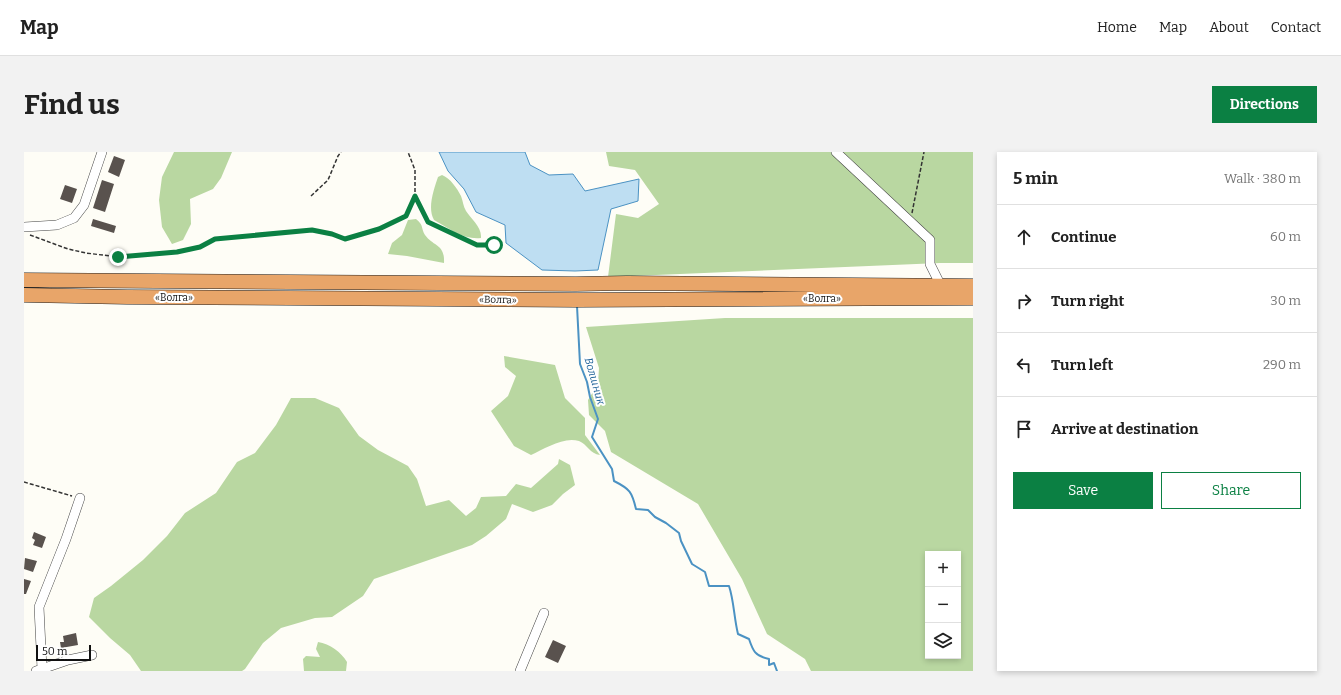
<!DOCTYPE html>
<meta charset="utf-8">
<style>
body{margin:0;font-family:Bitter,serif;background:#f2f2f2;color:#222}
.controls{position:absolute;right:12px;bottom:12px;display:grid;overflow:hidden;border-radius:0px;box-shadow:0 2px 6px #0003}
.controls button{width:36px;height:36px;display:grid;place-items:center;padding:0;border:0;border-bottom:1px solid #e0e0e0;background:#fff;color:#222;font:20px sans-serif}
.scale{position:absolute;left:12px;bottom:10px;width:55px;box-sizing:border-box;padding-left:4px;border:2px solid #111;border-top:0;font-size:11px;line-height:14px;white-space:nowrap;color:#111;-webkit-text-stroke:3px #fff;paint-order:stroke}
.stop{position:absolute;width:12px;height:12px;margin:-9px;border:3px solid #0b8043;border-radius:50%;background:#fff}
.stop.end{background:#0b8043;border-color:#fff;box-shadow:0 1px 4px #0008}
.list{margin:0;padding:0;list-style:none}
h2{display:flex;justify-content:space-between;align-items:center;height:52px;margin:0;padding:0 16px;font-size:17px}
h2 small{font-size:13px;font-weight:400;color:#767676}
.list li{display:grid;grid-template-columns:26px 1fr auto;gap:12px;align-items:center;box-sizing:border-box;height:64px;padding:0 16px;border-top:1px solid #e0e0e0}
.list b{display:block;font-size:15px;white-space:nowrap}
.list em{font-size:13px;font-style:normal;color:#767676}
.actions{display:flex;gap:8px;padding:12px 16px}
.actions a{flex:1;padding:9px 0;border:1px solid #0b8043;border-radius:0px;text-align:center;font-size:14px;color:#0b8043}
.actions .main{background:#0b8043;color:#fff}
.icon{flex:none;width:22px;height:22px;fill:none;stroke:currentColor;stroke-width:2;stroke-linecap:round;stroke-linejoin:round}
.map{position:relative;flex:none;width:949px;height:519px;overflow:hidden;border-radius:0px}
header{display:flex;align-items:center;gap:24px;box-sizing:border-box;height:56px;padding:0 20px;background:#fff;border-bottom:1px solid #e0e0e0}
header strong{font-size:19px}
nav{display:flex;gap:22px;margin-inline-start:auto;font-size:14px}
.intro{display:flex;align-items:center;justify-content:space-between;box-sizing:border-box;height:96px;padding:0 24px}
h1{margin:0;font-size:28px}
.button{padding:10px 18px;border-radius:0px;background:#0b8043;color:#fff;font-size:14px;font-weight:700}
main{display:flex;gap:24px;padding:0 24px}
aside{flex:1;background:#fff;border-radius:0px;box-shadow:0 2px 6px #0003}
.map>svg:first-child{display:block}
</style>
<header>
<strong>Map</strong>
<nav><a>Home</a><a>Map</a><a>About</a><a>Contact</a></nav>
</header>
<div class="intro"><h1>Find us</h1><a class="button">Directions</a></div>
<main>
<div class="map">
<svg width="949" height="519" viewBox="0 0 949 519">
<rect width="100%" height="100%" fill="#fefdf6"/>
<path fill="#b9d7a1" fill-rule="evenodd" d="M150 0H208L197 26 189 37 166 47 167 72 159 88 148 92 138 75 135 48 138 25Z
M582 0H949V111H916L584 125 592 62 614 66 635 52 611 18 585 14Z
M418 23C426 26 433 36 437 44 439 49 439 54 442 59 447 67 458 75 457 86 439 88 425 76 410 68 403 56 410 37 414 25Z
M392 67C400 73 397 77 401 83 410 95 421 92 420 111L383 104 364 102 368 91 378 83 384 68Z
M701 166H949V519H787L781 507 743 482 718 427 674 352 587 300 581 279 565 263 564 248 574 232 575 216 562 175ZM904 402H934V504H904Z
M480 204 531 213 541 246 561 266V283L576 303C566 302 563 292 555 289 540 284 520 297 507 303L490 294 467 259 484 244 492 224 481 215Z
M267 246H291L315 256 335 284 354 298 384 314 393 327 402 354 425 348 442 364 452 356 457 345 482 344 492 332 507 336 534 312 535 307 546 313 551 333 539 342 528 353 509 360 488 352 482 367 462 384 448 393 350 427 339 444 308 465 291 466 257 476 239 491 221 517 218 519H117L106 503 86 486 65 465 70 446 87 434 119 408 143 384 161 361 192 341 213 310 231 301 252 273Z
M294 490C306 492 317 500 323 510L322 519H280L279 507 282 504 296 505 292 497Z"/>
<path fill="#bedef2" stroke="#4b92c3" d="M415 0H501L506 13 525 23 549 22 561 39 615 27 614 49 587 57 574 118 551 119 518 118 482 91 481 73 452 60 440 37 424 19Z"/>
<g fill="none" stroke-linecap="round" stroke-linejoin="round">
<path stroke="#4b92c3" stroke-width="2" d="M553 154 556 212 563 230 566 245 574 267 568 285 588 317 590 329C606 337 608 340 612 357L624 358 631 365 642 371 655 381 657 389 668 412 681 420 685 434H705C710 449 710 466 714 482L725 487C729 499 731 504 745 507V513L750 511 753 519"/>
</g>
<path fill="#59524e" d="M90 4 101 8 95 25 84 20Z
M78 28 90 32 81 60 69 56Z
M41 33 53 37 48 51 36 47Z
M69 67 92 74 90 81 67 74Z
M10 380 22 385 18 396 9 393 11 388 8 386Z
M1 406 13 409 9 420 0 417Z
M0 427 7 429 2 442H0Z
M52 481 54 493 37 496 36 490H40L39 484Z
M529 488 542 494 534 511 521 505Z"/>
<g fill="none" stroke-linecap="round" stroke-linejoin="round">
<defs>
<path id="minor" d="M812 0 906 88V112L917 134
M0 75 33 73 50 66 60 53 78 0
M18 517 15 455 42 387 56 346
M12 519 44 508 68 503
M496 519 520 461"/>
<path id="highway" d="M0 128 552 132 603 131 949 134
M0 143 103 145 553 148 949 146"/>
</defs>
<use href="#minor" stroke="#444" stroke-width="10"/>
<use href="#highway" stroke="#222" stroke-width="15"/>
<path stroke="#333" stroke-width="1.5" stroke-dasharray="4 2" stroke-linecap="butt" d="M287 44 304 28 314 4 317 0
M391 44 404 70 453 93H470
M888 61 900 0
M6 83 44 97 62 101 94 105 153 100 176 95 191 87 288 78 308 82 321 87 355 77 382 64 391 44V18L384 0
M0 330 48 344"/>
<use href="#minor" stroke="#fff" stroke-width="9"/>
<use href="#highway" stroke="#e8a569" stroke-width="14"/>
</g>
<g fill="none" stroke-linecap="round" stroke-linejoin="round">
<path stroke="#0b8043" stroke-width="5" d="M94 105 153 100 176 95 191 87 288 78 308 82 321 87 355 77 382 64 391 44 404 70 453 93H470"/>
</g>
<g text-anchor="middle" stroke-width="4" stroke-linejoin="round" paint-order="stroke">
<g font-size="10" fill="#111" stroke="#fff">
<text x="150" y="149">«Волга»</text>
<text x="798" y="150">«Волга»</text>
<text transform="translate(474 147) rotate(1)" y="4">«Волга»</text>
</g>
<g font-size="11" font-style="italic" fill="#23659a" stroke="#fff">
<text transform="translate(571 229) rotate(74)" y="4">Волшник</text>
</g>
</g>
</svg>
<div class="controls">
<button>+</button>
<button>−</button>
<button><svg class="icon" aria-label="layers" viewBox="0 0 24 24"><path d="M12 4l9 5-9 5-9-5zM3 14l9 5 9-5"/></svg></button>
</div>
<div class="scale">50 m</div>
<div class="stop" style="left:470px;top:93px"></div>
<div class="stop end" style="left:94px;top:105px"></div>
</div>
<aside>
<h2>5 min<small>Walk · 380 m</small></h2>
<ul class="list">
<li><svg class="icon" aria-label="ahead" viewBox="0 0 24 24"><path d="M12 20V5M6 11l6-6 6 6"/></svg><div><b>Continue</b></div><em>60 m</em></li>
<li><svg class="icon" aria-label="right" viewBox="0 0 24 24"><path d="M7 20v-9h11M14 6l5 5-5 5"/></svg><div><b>Turn right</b></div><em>30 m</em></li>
<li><svg class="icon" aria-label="left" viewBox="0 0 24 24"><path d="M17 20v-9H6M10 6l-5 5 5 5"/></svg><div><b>Turn left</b></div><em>290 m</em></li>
<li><svg class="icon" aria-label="arrive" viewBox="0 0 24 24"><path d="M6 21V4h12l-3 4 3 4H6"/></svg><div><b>Arrive at destination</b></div></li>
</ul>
<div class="actions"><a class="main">Save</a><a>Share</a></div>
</aside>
</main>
